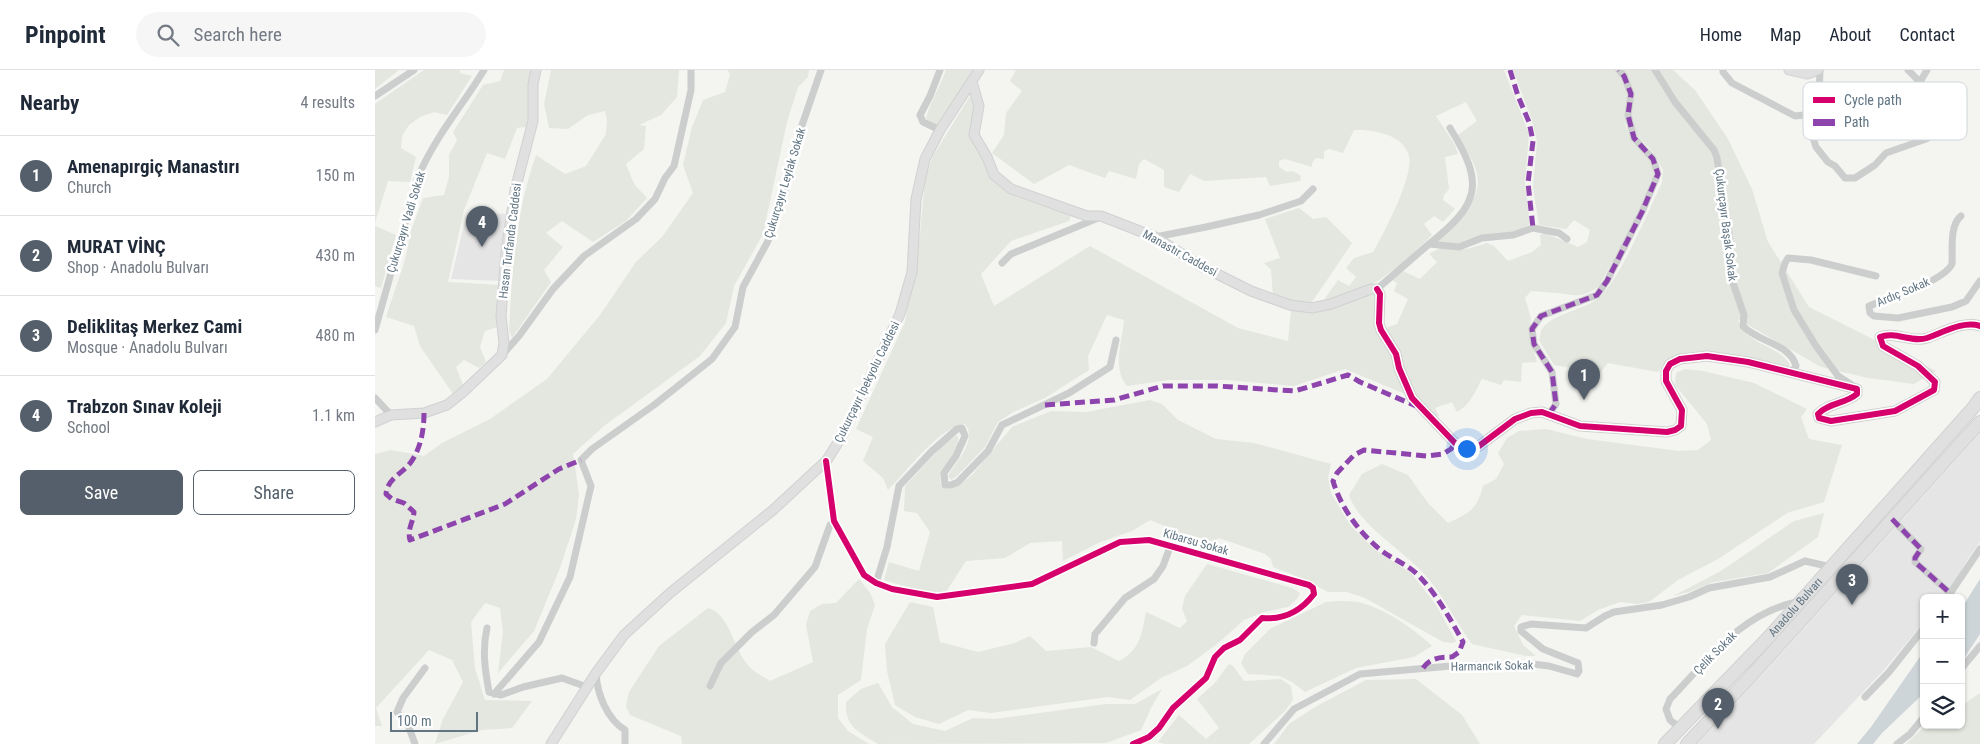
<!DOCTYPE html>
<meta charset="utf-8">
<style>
body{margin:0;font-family:"Roboto Condensed",sans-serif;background:#f6f6f7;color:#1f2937}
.controls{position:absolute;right:15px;bottom:15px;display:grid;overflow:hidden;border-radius:8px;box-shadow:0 1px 4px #0004}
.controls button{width:45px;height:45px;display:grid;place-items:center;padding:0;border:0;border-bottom:1px solid #e0e1e3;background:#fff;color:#1f2937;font:25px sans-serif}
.scale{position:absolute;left:15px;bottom:12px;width:88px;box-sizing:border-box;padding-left:5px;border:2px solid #617583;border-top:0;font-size:14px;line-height:18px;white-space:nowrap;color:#617583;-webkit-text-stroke:4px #fff;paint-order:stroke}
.you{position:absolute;left:1091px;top:378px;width:18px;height:18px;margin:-12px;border:4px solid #fff;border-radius:50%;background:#1a73e8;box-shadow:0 0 0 8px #1a73e833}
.badge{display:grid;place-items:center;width:32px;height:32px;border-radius:50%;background:#545f6b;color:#fff;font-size:16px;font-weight:700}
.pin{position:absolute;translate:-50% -41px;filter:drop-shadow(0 1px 2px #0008)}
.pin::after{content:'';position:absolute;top:26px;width:18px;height:15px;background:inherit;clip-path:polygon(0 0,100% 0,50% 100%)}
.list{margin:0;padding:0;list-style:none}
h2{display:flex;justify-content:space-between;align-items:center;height:65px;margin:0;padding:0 20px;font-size:21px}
h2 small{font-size:16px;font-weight:400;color:#747a83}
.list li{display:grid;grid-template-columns:32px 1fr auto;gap:15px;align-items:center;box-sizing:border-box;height:80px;padding:0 20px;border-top:1px solid #e0e1e3}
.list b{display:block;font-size:19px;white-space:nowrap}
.list p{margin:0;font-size:16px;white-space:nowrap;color:#747a83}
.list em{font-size:16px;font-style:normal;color:#747a83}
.actions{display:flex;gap:10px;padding:15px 20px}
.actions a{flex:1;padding:11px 0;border:1px solid #545f6b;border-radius:8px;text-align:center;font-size:18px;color:#545f6b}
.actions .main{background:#545f6b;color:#fff}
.icon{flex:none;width:28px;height:28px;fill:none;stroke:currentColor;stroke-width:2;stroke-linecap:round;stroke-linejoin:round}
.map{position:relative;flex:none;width:1605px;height:674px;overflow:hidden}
header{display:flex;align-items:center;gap:30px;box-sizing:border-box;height:70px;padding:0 25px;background:#fff;border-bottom:1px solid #e0e1e3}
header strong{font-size:24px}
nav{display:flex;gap:28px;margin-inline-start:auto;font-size:18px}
.search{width:350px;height:45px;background:#f6f6f7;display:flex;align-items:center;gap:12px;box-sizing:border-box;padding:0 18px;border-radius:28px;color:#747a83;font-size:19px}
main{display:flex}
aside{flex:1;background:#fff}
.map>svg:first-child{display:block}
</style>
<header>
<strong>Pinpoint</strong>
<div class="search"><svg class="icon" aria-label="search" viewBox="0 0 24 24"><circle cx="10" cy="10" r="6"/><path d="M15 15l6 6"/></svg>Search here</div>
<nav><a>Home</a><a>Map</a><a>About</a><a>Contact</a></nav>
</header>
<main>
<aside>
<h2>Nearby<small>4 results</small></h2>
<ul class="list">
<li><span class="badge">1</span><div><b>Amenapırgiç Manastırı</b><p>Church</p></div><em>150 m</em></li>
<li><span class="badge">2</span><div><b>MURAT VİNÇ</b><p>Shop · Anadolu Bulvarı</p></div><em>430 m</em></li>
<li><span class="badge">3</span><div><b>Deliklitaş Merkez Cami</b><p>Mosque · Anadolu Bulvarı</p></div><em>480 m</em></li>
<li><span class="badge">4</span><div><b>Trabzon Sınav Koleji</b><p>School</p></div><em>1.1 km</em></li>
</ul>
<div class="actions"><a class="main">Save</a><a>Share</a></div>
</aside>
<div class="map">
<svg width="1605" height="674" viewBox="0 0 1605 674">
<rect width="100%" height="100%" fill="#f4f4f1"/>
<path fill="#e4e5e4" d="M92 143 133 144 126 211 76 209Z
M1605 363V472L1592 490 1572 527 1563 519 1570 526 1569 528H1549V552L1508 601 1439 674H1322L1388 604Z"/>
<path fill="#e3e7df" d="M0 0H22L23 1 0 19Z
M49 0H85V3L97 6 72 45 59 42 45 47 34 55 27 66 26 78 41 87 35 112 13 111 0 153V34Z
M129 0H158L152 57 142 58 130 89 112 83 89 140 73 212 125 215 122 257 110 261 105 277 111 292 104 298 89 290 81 297 88 315 78 324 45 276 39 256 11 247 30 190 36 161 48 128 69 125 74 107V85L82 70 78 62 108 15 125 11Z
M176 0H304L302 27 286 45 264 55 271 56 269 79 251 94 259 114 272 128 251 151 218 172 187 151 171 163 188 177 169 200 176 212 137 268 134 260C137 201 141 141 161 85L190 104 211 96 231 64 232 50 230 41 213 45 193 59 174 58 169 34Z
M353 0H434L433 7 423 17 412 52 388 164 359 216 351 253 325 286 229 356 198 384 204 424 201 449 185 498 159 561 123 603 128 562 125 538 110 533 96 552 100 598 110 630 157 631 137 658 106 660 60 674 68 649 88 612 77 590 54 580 1 638 7 656H0V384L16 380 49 386 67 373 115 349 172 309 225 245 261 192 287 167 318 123 308 95 317 57 328 30 350 22 355 5Z
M571 0H599L567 53 562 56 551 49C555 32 565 17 571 0Z
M641 0H1129L1154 64 1150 113 1155 154C1145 163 1096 175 1082 174 1075 174 1069 173 1062 172 1080 155 1111 128 1101 100 1097 88 1089 76 1083 65L1102 51 1091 32 1061 46 1080 75 1083 84 1070 87 1074 119 1069 125 1068 130 1080 139 1068 152 1059 146 1049 154 1057 165 1030 191 1003 211 946 234 963 210 974 216 981 207 971 198 979 188 998 182C1009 163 1039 106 1034 86 1029 64 997 59 979 60L968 83 954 79 949 81V89L941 88 937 93V97L910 89 904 91V97L912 102 918 101 926 106 925 111 895 116 891 107 829 111 815 104 804 122 789 117V100L769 89 764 94 761 109 734 101 730 108 694 95 659 114 617 83 629 65 631 43 647 21 635 11Z
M1138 0H1298L1320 20 1353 69 1377 119 1393 172 1434 237 1561 301 1539 314 1493 308 1446 297 1363 249C1369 275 1403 274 1415 295L1411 298C1381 290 1322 270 1293 290 1289 292 1286 298 1283 302L1233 293 1225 303 1179 295 1164 270C1165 267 1165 262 1167 259 1176 245 1206 240 1221 230 1242 217 1274 139 1287 113L1288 100 1276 80 1249 52 1259 74 1277 90 1280 104 1265 143 1224 216C1207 229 1202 225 1181 223 1173 222 1165 222 1156 221L1150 228 1156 248 1154 263 1162 292 1147 293 1146 312 1129 310 1126 315 1107 309C1100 322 1095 335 1082 342L1077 332 1060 338 1064 346 1060 348 1039 327 1008 259 1022 254 1033 229 1019 221 1022 213 1017 210 1028 201 1045 209 1062 192 1054 184 1065 178 1082 180 1096 178 1112 173 1119 176 1133 191 1157 182 1166 175 1165 165 1170 163 1203 177 1212 172 1215 160 1199 150 1191 159 1164 155 1158 117 1162 71 1157 50Z
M595 26 600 37 595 67 608 89 616 109 633 124 696 146 694 151 636 171 606 204 619 236 715 176 863 258 913 271 916 240H951L997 223 1001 225V231L1030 324 970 299 919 316 852 310H793L752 316C737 298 747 273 749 250L732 245 713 286 714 300 670 328 638 342 623 352 610 377 582 406 576 410 573 406C581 392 603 370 590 354 565 356 531 402 513 420L508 408 488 391 498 367 481 359 530 252 545 165 550 108 558 86Z
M924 138 938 149 951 147 977 173 935 235 917 233 898 226 896 200 889 193 905 188 890 149Z
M0 156 21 165 6 218 0 216Z
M1310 299 1328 301 1379 313 1432 339 1426 347 1434 369 1467 375 1449 432 1412 443 1343 489 1303 510 1274 532 1262 534 1245 532 1223 540 1205 551 1147 545 1139 556 1148 575 1161 586H1151L1097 574C1081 552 1070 528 1052 507 1030 481 984 456 974 425L987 404 1007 394 1033 405 1053 433 1073 453C1094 443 1102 440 1108 416L1121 409 1129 394 1123 383 1132 368 1144 361 1171 359 1212 369 1304 381 1323 380 1336 370 1332 354 1300 315 1301 303Z
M775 330 787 334 803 350 841 369 879 373 956 394 953 408 956 423 975 455 999 479 1036 503 1061 535 1081 571 1078 573 1068 572 990 528 972 522H953L926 508 898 497 896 489 890 484 844 468 830 477 819 476 794 469 790 456 775 450 757 461 725 472 688 491 687 471 655 473 630 488 591 491 571 522H550L509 510 514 492 544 501 555 462 542 443 529 441 530 416 567 376 582 365C590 384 558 397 567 418L574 419 583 416 597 405 637 357 676 341 711 342Z
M1449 443 1443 467 1393 503 1339 512 1314 522 1298 526 1346 501 1419 451Z
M832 494 917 518 925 523 922 529 913 537 889 542 869 550 842 574 812 596 786 608 755 630 733 627 616 643 593 640 564 654 540 647 520 635 512 601 510 574 535 532 558 537 565 572 603 582 640 573 655 566 671 581 716 577 744 591C766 579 766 565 771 542L805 558 812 551 807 539 810 526Z
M484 509 495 523 500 535 492 559 486 610 463 625V648L473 661 494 674H307L306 666 255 645 251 636 254 622 284 576 333 538C356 545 358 579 373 595 378 602 388 606 395 611L438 592 431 555 435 541 447 534 461 533Z
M963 531C970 531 977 531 983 532 1009 538 1038 558 1057 576L1039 587 981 598 930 622 917 612 904 606 873 604 866 593 870 584 895 559 951 532Z
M854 594 858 596 869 611 906 609 916 616 918 630 910 641 874 674H790L783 672 804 645 831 669 844 658 822 629 840 613Z
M1041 609 1087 645 1105 674H899L914 654 940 637 991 610Z
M503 613 517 637 538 654 570 661 598 648 620 649 731 634H760L787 619 776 638 766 660 731 673 503 674C483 661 470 658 471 632L486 619Z
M1605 623V674H1531L1551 655H1586V636Z"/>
<path fill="#cdd5d8" d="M1605 509V564L1586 593V539Z
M1549 581V623L1507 663 1498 674H1482L1496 657Z"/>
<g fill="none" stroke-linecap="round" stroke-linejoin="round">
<defs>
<path id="secondary" d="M1414 0 1432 4 1443 0
M597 12 604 36 599 65 612 87 619 105 636 119 712 146H726L780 167 826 196 876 221 915 235 937 238 956 234 996 219H1002L1005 224 1004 253 1006 260 1021 284 1024 298 1037 328 1080 373 1092 378 1104 376 1140 349 1156 343 1167 342 1205 356 1292 362 1300 360 1306 356 1307 340 1291 311V301L1295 294 1305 289 1332 286 1373 292 1482 319V324C1470 334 1453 333 1443 344L1444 348 1456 351 1520 341 1559 320 1560 312 1543 296 1508 276 1505 267C1520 261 1537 273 1552 268 1567 263 1589 250 1605 256
M0 352 16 345 49 343 72 335 87 323 127 285 129 273 126 246 131 183 140 120 158 51V14L161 0
M176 674 221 603 249 565 295 523 398 440 452 390 467 366 525 244 537 202 541 129 550 89 565 60 604 0"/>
<g id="highway">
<path id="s1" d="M1290 674 1392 569 1598 338 1605 328"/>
<path d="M1312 674 1376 606 1605 352"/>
</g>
</defs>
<use href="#secondary" stroke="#d0d1d1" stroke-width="11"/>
<use href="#highway" stroke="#d0d2d1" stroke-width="14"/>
<path stroke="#cccece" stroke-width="7" d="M565 0 555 26 545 45 548 52 565 60
M1280 0 1300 32 1339 80 1342 88 1354 162 1358 213 1369 245 1368 256C1382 272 1415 273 1421 296L1416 303
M1348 0V2L1357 13 1420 46 1429 45C1446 29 1444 21 1445 0
M1545 12 1552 0
M0 26 39 0
M1435 38V58L1441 77 1453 92 1460 96 1470 108H1480L1500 95 1511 83 1551 69 1564 60 1563 53 1551 31 1545 12 1533 0
M1586 146C1574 156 1578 180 1577 194 1568 212 1514 228 1494 236L1495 243 1499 246 1523 248 1577 237 1591 231 1605 211
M780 167 831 157 884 145 926 131 938 119
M1054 174C1105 134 1110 114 1075 58
M627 193 636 184 723 148
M1002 219 1054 174 1084 177 1107 168 1138 165 1158 158 1184 163 1192 169
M0 260 43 107C61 65 86 38 109 0
M128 284 144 266 178 219 209 186 261 149 280 129 290 108 299 96 316 20V0
M1480 317 1463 306 1441 276 1419 240 1407 203 1410 193 1413 188 1436 190 1501 206
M0 328 16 345
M1174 344 1181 334 1177 302 1159 274 1157 259 1166 246 1222 225 1232 211 1267 142 1283 104 1278 89 1259 68 1253 45 1256 24 1249 6 1244 0
M451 391 459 451 489 505 501 513 517 519 562 527 657 514 745 472 774 470 934 515 938 518 939 524C926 541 908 550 887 548L865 570 849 578 840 587 831 608 798 638 784 658 774 667 758 674
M1517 449 1546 479 1540 488V492L1575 523
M501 513 512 477 524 416 557 381 582 359 587 358 590 366 581 386 569 403 570 415H576L583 412 613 381 627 355 694 323 735 297 741 270
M1572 528 1605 479
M112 558C107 580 110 600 114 622L126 625 148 617 187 608 212 617
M719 573 720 564 750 528 779 509 788 496 795 477
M1586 599 1605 576
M221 603C222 624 232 649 250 660V674
M335 616 346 593 377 562 399 545 440 497 455 455 459 451
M119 624 164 572 195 507 216 416 206 390 217 379 279 335 337 289 360 257 368 217 393 171 412 115 425 61 446 0
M1490 627 1514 602 1549 558
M1305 658 1295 650 1291 639 1295 629C1333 590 1366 543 1422 532
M40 674 33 655 22 642 28 628 50 598
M889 674 919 639 985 604 1076 596 1108 595 1128 597 1157 594 1174 596 1202 604 1204 601 1203 593 1168 579 1146 561V557L1156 554 1211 558 1230 546 1239 542 1287 535 1314 527 1334 518 1395 507 1430 491 1456 497
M1522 674 1535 664 1549 647"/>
<use href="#secondary" stroke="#e0e0e1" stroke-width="9"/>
<use href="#highway" stroke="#e0e0e1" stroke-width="12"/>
<path stroke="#8e44ad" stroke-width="5" stroke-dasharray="10 5" stroke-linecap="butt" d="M1135 0 1143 26 1154 52 1158 71 1153 113 1158 158
M670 335 739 330 788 316H842L920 321 973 305 985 312 1041 336
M49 343C49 359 46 378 36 392 28 403 12 409 11 424L17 429 29 433 39 442C38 453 32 459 35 470L130 434 184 399 206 390
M1174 344 1181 334 1177 302 1159 274 1157 259 1166 246 1222 225 1232 211 1267 142 1283 104 1278 89 1259 68 1253 45 1256 24 1249 6 1244 0
M1517 449 1546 479 1540 488V492L1575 523
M1048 598C1055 588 1065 587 1077 587L1084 582 1088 572C1076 550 1061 523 1043 505 1031 493 1014 488 1002 477 982 460 965 435 958 411L962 403 979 385 989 380 1052 386 1068 384 1076 379 1080 373"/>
<defs>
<path id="cycleway" d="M1002 219 1005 224 1004 253 1006 260 1021 284 1024 298 1037 328 1080 373 1092 378 1104 376 1140 349 1156 343 1167 342 1205 356 1292 362 1300 360 1306 356 1307 340 1291 311V301L1295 294 1305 289 1332 286 1373 292 1482 319V324C1470 334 1453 333 1443 344L1444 348 1456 351 1520 341 1559 320 1560 312 1543 296 1508 276 1505 267C1520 261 1537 273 1552 268 1567 263 1589 250 1605 256
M451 391 459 451 489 505 501 513 517 519 562 527 657 514 745 472 774 470 934 515 938 518 939 524C926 541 908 550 887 548L865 570 849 578 840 587 831 608 798 638 784 658 774 667 758 674"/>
</defs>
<use href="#cycleway" stroke="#fff" stroke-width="9"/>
<use href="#cycleway" stroke="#d6006c" stroke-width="6"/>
</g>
<g text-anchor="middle" stroke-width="5" stroke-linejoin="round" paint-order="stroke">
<g font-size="12" fill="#617583" stroke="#fff">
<text transform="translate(410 113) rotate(-73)" y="4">Çukurçayır Leylak Sokak</text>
<text transform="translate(31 152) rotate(-73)" y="4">Çukurçayır Vadi Sokak</text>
<text transform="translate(1351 155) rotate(83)" y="4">Çukurçayır Başak Sokak</text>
<text transform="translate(135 171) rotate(-83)" y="4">Hasan Turfanda Caddesi</text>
<text transform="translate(805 183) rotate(29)" y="4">Manastır Caddesi</text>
<text transform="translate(1528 222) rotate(-23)" y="4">Ardıç Sokak</text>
<text transform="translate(492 312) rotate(-64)" y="4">Çukurçayır İpekyolu Caddesi</text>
<text transform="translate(821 472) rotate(16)" y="4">Kibarsu Sokak</text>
<text dy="4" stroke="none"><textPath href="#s1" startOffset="189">Anadolu Bulvarı</textPath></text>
<text transform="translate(1340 583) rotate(-45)" y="4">Çelik Sokak</text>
<text transform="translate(1117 596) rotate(-1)" y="4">Harmancık Sokak</text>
</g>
</g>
<rect x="1428" y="12" width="164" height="58" rx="8" fill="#fff" stroke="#d0d6da" stroke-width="1"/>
<rect x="1438" y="27" width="22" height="6" fill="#d6006c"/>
<rect x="1438" y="49" width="22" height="7" fill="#8e44ad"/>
<g font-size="14" fill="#617583">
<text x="1469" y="35">Cycle path</text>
<text x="1469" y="57">Path</text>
</g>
</svg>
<div class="controls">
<button>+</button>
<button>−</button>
<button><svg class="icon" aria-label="layers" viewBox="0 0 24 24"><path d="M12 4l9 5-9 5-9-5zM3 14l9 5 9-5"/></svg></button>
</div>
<div class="scale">100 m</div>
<div class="you"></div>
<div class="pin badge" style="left:1209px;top:330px">1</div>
<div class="pin badge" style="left:1343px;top:659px">2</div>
<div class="pin badge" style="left:1477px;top:535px">3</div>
<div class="pin badge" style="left:107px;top:177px">4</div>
</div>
</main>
